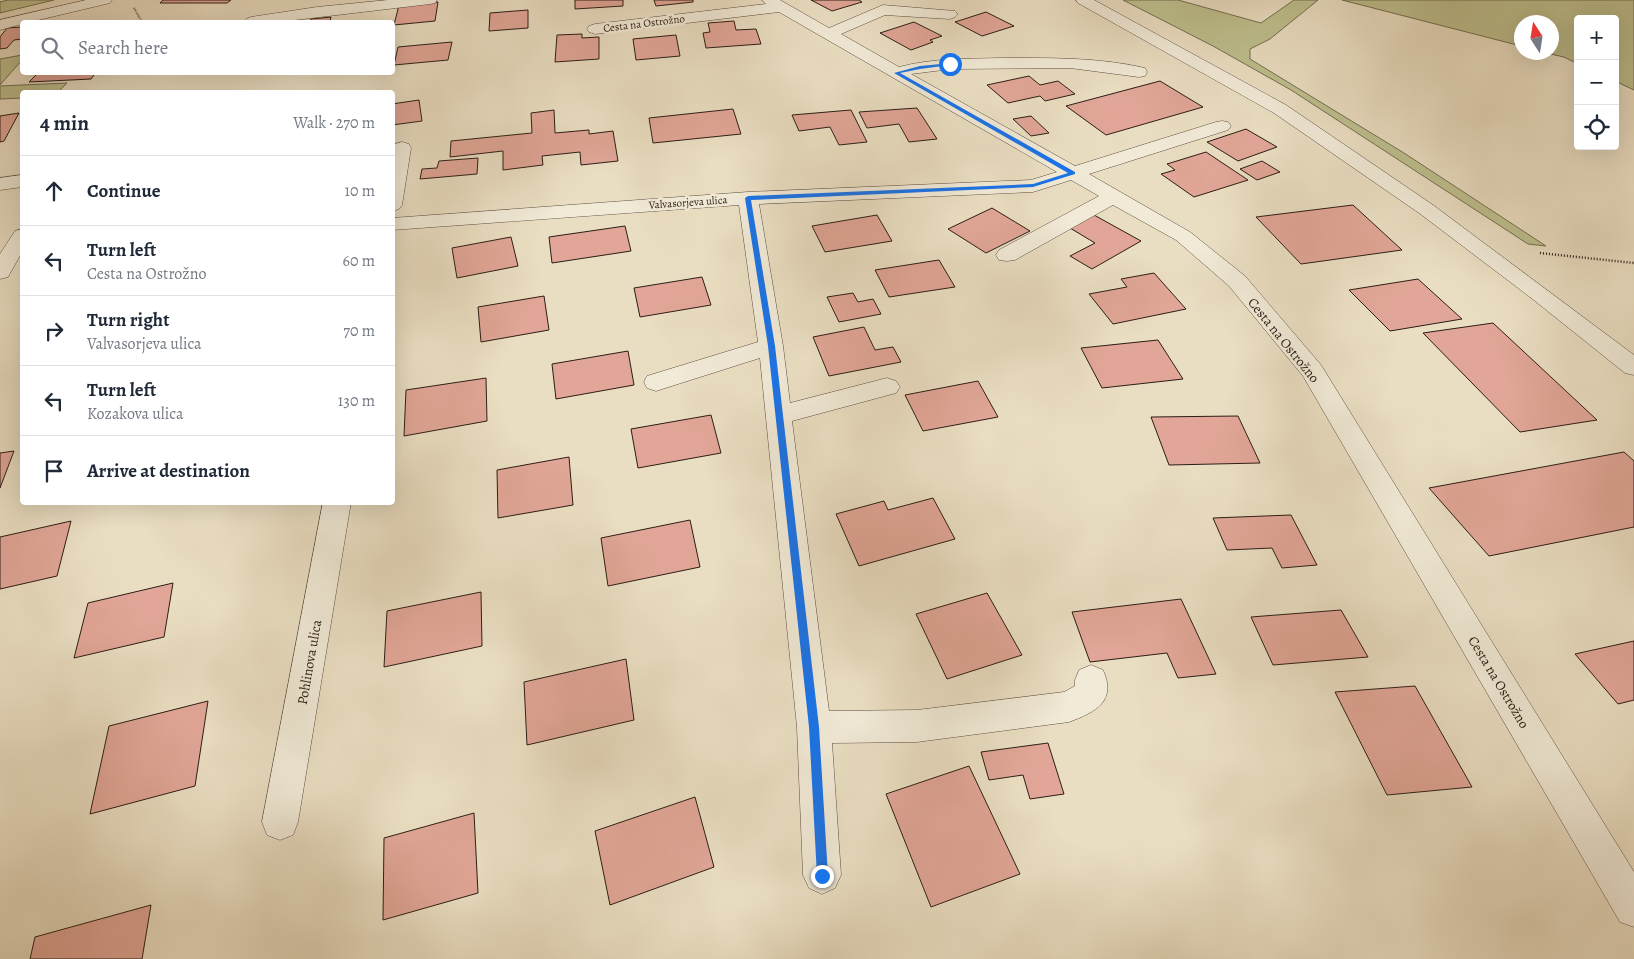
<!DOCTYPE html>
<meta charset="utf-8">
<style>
body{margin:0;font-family:Alegreya,serif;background:#f2f2f3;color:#1f2937}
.controls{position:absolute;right:15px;top:15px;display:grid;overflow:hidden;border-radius:5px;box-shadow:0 5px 20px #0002}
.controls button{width:45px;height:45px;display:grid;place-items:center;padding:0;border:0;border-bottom:1px solid #e0e1e3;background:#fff;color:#1f2937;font:25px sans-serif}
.compass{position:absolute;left:1514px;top:15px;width:45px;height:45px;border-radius:50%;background:#fff;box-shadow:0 5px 20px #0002;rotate:348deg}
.stop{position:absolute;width:15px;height:15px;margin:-11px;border:4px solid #1a73e8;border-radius:50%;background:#fff}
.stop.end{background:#1a73e8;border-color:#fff;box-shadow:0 1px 5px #0008}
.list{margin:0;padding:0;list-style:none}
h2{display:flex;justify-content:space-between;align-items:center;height:65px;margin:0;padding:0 20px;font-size:21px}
h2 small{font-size:16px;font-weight:400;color:#747a83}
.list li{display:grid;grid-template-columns:32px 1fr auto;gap:15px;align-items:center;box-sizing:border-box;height:70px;padding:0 20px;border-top:1px solid #e0e1e3}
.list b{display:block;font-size:19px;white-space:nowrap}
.list p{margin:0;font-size:16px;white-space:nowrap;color:#747a83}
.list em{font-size:16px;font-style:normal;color:#747a83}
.icon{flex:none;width:28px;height:28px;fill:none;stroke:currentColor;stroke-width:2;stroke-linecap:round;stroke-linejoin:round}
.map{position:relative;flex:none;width:1634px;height:959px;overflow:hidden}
.search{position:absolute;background:#fff;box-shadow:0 5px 20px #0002;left:20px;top:20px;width:375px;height:55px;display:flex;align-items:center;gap:12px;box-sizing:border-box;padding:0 18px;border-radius:5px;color:#747a83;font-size:19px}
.panel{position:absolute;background:#fff;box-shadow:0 5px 20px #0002;left:20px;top:90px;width:375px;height:415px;border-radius:5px}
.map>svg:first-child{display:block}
</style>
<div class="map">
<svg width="1634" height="959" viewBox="0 0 1634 959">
<rect width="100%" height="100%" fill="#eadec2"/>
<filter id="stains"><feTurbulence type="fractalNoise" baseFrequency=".004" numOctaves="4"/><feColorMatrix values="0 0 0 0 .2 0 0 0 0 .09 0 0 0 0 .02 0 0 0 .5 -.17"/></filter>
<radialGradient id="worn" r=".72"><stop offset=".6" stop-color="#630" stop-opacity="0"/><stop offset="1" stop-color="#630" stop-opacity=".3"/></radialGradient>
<path fill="#bebf8e" stroke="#756e52" d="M8 0H54L0 13V2Z
M1123 0H1178L1261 23 1294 0H1318L1270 39 1250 49V59L1404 153 1546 246 1528 244 1291 90 1213 46Z
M1342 0H1634V90L1615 81V19H1578V64L1564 57 1546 53 1552 52V22H1522L1521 46Z
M22 55V60L0 85V59Z
M67 83 58 92H22V98L0 99V86Z"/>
<path fill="#e1a697" stroke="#2c1d16" d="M163 0H231L227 3H160Z
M575 0H623V6L575 9Z
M654 0H693V2L656 6Z
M811 0H859L862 2 832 11Z
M438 2 435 21 394 25 399 5Z
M528 10V28L489 31 490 13Z
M986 12 1014 26 982 36 955 22Z
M331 17 330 22H310L311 19Z
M734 21 736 30 756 29 761 44 706 48 703 33 710 32 708 23Z
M914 22 942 36 930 40 933 42 911 50 880 33Z
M22 27V39L14 40 7 48 0 49V37L7 28Z
M582 34V38L599 37V59L555 62 557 35Z
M676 35 680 56 636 60 633 39Z
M452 42 448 60 394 65 398 47Z
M39 72H96L91 79 29 82Z
M1029 76 1040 85 1058 81 1075 94 1045 101 1040 96 1008 103 987 85Z
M1160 81 1203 107 1106 135 1066 106Z
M419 100 422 121 392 125V104Z
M917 108 937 139 909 142 899 124 867 128 859 112Z
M733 109 741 134 653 143 649 118Z
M554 110 555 133 589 130V134L613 131 618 161 581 165 580 152 542 156 543 165 503 170V151L450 157 451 141 532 133 531 113Z
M851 110 867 142 839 145 830 127 799 131 792 115Z
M19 113 4 141 0 142V116Z
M1031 116 1049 133 1031 136 1013 119Z
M1246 129 1277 147 1238 161 1207 142Z
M1206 152 1248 180 1194 197 1161 174 1175 170 1167 164Z
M478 158 477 174 420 179 422 169 437 168 439 161Z
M1262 161 1280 172 1257 180 1240 169Z
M1353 205 1402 250 1301 264 1256 217Z
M992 208 1030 231 986 253 948 229Z
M877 215 892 241 825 252 812 226Z
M1094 215 1141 241 1092 269 1070 256 1095 243 1070 228Z
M625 226 631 251 552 263 549 237Z
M511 237 518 266 457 278 452 248Z
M939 260 955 287 889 297 875 270Z
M1154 273 1186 309 1113 324 1089 294 1127 287 1121 279Z
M702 277 711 305 640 317 634 288Z
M1418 279 1462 319 1390 331 1349 290Z
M853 293 858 302 873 299 881 314 839 322 827 297Z
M544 296 549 330 481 342 478 307Z
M1493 323 1597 420 1520 432 1423 333Z
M864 327 875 350 893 347 901 362 829 376 813 337Z
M1158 340 1183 379 1102 388 1081 348Z
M628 351 634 385 556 399 552 364Z
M486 378 487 421 404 436 406 390Z
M978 381 998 417 923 431 905 395Z
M711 415 721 453 638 468 631 429Z
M1238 416 1260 463 1169 465 1151 417Z
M14 451 0 488V453Z
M1624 452 1634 461V527L1489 556 1429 488Z
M569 457 573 505 498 518 497 470Z
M933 498 955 539 859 566 836 514 884 501 888 510Z
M1291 515 1317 565 1282 568 1272 548 1227 550 1213 518Z
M690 520 700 567 608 586 601 538Z
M71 521 57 576 0 589V537Z
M173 583 164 637 74 658 88 603Z
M481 592 482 646 384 667 387 611Z
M987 593 1022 655 947 679 916 614Z
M1181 599 1216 674 1178 678 1167 653 1090 662 1072 612Z
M1341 610 1368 657 1273 665 1251 617Z
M1634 641V700L1618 704 1575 654Z
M626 659 634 720 527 745 524 682Z
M1415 686 1472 787 1387 795 1335 692Z
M208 701 195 786 90 814 109 726Z
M1048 743 1064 794 1030 799 1023 775 989 780 981 752Z
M969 766 1020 874 931 907 886 794Z
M695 797 714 867 610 905 595 831Z
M474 813 478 893 383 920 384 838Z
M151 905 142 959H30L35 937Z"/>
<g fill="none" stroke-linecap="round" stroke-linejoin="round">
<defs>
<path id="minor" d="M86 0H112L110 3 30 22H22V24L0 30V20Z
M388 0H437L435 3 430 4 278 22H243L246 19 251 17 317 7Z
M762 0H780L829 28 883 5 955 11 958 14 955 17 950 19 885 15 841 34 899 67C933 58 966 59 1001 58 1049 58 1098 57 1145 68L1147 72 1145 76 1139 77 1070 68 951 69 911 74 1075 166 1216 122 1222 121 1228 122 1231 126 1228 130 1089 174 1190 232 1245 276 1321 365 1634 872V927L1620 922 1303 376 1229 286 1176 240 1113 205 1015 260 1007 261 999 260 996 255 999 250 1099 196 1071 180 1033 192 759 204 783 346 790 403 887 378 896 381 900 387 896 393 792 421 829 711 917 710 1064 692 1075 686V680L1079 670 1091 665 1103 670C1117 701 1096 712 1069 722L917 742 832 743 841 875 835 888 822 894 809 888 803 875 797 727 760 358 656 391 647 388 644 382 647 376 758 342 739 205 392 230V218L748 192 1031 180 1057 172 779 12 595 34 589 32 587 29 589 26 595 24 766 4Z
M1076 0H1094L1286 105 1433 205 1634 355V375L1625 373 1530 297 1419 213 1274 113 1078 3Z
M402 142 409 144 411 148 402 205 399 209 392 211V149L395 144Z
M22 175V187L0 190V178Z
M22 229V252L8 277 0 279V254L15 231Z
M323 502H351L298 822 293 835 280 840 267 835 262 822Z"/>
</defs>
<use href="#minor" stroke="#5c4d41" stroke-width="1"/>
<path stroke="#2c1d16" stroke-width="2" stroke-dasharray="0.5 1" stroke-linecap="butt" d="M134 8 142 22"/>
<path stroke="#2c1d16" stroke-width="2.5" stroke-dasharray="1 2" stroke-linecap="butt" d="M1540 253 1634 263"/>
<use href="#minor" fill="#f1ead7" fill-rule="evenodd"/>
</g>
<path fill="#1a73e8" d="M952 63 950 65 920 69 900 73 1075 172V174L1033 187 751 200 775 346 819 727 828 876 826 879 822 881 818 879 817 876 809 727 768 346 745 198 748 196 1033 184 1068 173 894 73 920 66Z"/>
<g text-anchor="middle" stroke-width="5" stroke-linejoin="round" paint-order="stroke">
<g font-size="11" fill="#2c1d16" stroke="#f1ead7">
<text transform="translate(644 23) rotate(-7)" y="4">Cesta na Ostrožno</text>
<text transform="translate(688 202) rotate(-4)" y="4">Valvasorjeva ulica</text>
</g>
<g font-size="14" fill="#2c1d16" stroke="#f1ead7">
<text transform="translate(1284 340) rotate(51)" y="5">Cesta na Ostrožno</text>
<text transform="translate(309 662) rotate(-80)" y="5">Pohlinova ulica</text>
<text transform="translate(1499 682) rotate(59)" y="5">Cesta na Ostrožno</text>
</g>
</g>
<rect width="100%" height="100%" filter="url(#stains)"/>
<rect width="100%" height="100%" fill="url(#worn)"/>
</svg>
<div class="controls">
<button>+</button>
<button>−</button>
<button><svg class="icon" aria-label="locate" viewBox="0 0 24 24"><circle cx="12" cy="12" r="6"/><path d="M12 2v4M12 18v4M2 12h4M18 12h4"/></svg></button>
</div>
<svg class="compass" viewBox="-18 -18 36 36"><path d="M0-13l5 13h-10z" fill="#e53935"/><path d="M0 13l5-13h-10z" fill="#747a83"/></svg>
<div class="stop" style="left:950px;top:64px"></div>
<div class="stop end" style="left:822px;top:876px"></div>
<div class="search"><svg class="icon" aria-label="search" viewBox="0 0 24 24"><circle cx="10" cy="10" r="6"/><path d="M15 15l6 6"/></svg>Search here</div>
<section class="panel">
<h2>4 min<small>Walk · 270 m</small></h2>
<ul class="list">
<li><svg class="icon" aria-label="ahead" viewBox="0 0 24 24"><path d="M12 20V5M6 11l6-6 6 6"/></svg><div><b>Continue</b></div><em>10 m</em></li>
<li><svg class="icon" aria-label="left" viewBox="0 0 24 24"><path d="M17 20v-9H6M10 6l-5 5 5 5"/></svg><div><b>Turn left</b><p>Cesta na Ostrožno</p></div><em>60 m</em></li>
<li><svg class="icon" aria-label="right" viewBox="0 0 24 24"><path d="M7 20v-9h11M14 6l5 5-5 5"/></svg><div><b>Turn right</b><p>Valvasorjeva ulica</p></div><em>70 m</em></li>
<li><svg class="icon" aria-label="left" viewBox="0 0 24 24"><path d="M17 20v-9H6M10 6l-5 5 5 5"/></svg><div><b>Turn left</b><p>Kozakova ulica</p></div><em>130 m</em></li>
<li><svg class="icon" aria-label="arrive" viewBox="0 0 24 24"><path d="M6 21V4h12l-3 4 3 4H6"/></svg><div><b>Arrive at destination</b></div></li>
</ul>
</section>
</div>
